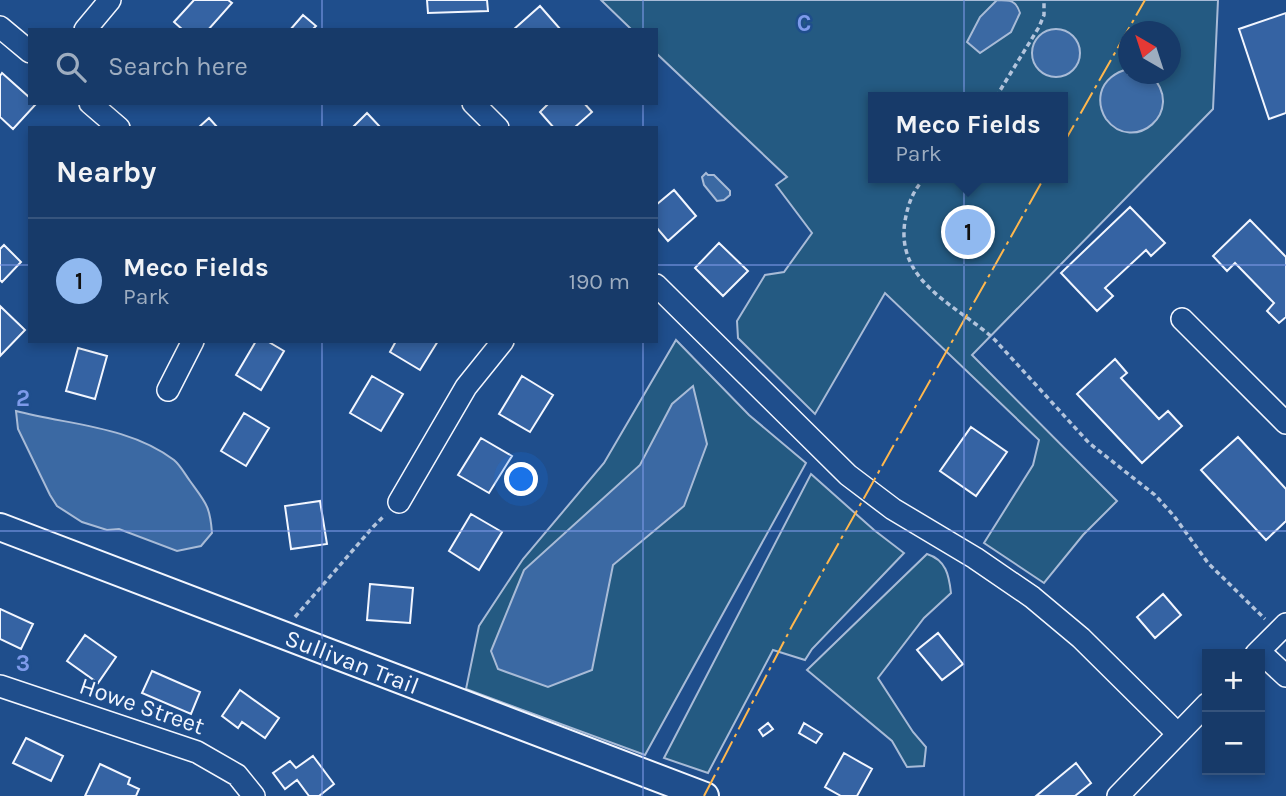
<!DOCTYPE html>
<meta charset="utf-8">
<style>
body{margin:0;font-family:Karla,sans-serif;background:#244571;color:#f1f3f6}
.controls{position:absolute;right:21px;bottom:21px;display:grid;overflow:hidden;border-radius:0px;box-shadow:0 4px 10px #0003}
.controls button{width:63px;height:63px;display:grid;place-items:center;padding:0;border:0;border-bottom:2px solid #36547d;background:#173a69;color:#f1f3f6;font:35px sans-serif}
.compass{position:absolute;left:1118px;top:21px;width:63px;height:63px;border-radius:50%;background:#173a69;box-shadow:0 4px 10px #0003;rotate:321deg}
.you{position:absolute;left:522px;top:480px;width:24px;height:24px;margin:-18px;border:5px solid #fff;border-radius:50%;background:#1a73e8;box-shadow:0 0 0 10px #1a73e833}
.badge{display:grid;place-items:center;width:46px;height:46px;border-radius:50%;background:#90b9f0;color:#111;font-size:23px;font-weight:700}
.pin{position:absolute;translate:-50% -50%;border:4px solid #fff;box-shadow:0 2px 7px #0006}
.popup{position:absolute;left:868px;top:92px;width:200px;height:91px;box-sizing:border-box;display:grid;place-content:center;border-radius:0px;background:#173a69;filter:drop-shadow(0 2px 5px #0005);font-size:23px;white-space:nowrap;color:#9eadc0}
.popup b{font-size:26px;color:#f1f3f6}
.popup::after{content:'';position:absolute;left:50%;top:100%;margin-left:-14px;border:14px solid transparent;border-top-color:#173a69}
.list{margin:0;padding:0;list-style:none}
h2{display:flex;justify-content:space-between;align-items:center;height:91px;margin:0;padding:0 28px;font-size:30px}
h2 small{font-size:23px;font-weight:400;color:#9eadc0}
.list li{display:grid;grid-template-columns:46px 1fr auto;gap:21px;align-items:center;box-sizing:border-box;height:126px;padding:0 28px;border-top:2px solid #36547d}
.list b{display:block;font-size:26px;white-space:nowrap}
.list p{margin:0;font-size:23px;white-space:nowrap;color:#9eadc0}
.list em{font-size:23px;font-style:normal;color:#9eadc0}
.icon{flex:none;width:38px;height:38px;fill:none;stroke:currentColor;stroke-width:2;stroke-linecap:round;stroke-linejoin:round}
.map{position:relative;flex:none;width:1286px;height:796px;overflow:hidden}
.search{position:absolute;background:#173a69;box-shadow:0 4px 10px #0003;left:28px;top:28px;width:630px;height:77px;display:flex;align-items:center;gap:18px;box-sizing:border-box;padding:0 24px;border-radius:0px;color:#9eadc0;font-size:26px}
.panel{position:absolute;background:#173a69;box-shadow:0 4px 10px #0003;left:28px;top:126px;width:630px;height:217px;border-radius:0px}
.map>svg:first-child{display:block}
</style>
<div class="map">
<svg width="1286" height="796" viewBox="0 0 1286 796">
<rect width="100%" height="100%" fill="#1f4e8c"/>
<path fill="#245a82" stroke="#a8bbd7" stroke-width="2" fill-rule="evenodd" d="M601 0H1218L1213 109 972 355 1117 501 1083 535 1044 583 984 543 1033 465 1039 440 885 293 815 414 738 338 737 321 765 275 784 272 812 233 776 185 787 177 656 53V30H632ZM1128 32H1170V74H1128ZM874 97H1062V178H874Z
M676 340 749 415 806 463 645 755 466 689 479 626 523 559 604 463Z
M811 474 874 530 904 553 812 649 805 660 773 650 708 773 664 758Z
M927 554C946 560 949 575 951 593L924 618 878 678 913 732 926 747 924 766 907 767 892 741 807 670Z"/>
<path fill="#3b69a3" stroke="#a8bbd7" stroke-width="2" d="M997 0C1010 0 1016 0 1020 13L1011 32 980 53 967 42 980 17Z
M1032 53a24 24 0 1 1 48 0a24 24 0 1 1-48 0Z
M1128 69V74L1151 75C1187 112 1133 155 1106 119 1101 111 1099 102 1101 93 1104 80 1116 72 1128 69Z
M706 173 708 175H714L730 191V195L724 200 717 201 704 185 702 177Z
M693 386 707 444 684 506 613 565 592 670 548 687 498 669 491 651 524 570 640 465 672 404Z
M16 411C69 425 129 426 174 460 180 465 185 474 190 481 206 503 210 506 212 533L201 546 177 551 119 529 107 530 82 522 57 506 50 495 18 429Z"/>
<path fill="#3563a3" stroke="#f2f6ff" stroke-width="2" d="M194 0H228L232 3 208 30H183L174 22Z
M427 0H487L488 11 428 13Z
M540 6 561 30H513Z
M1286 13V113L1269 119 1239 29Z
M303 15 316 26 312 30H290Z
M2 73 30 98V103L36 104 13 129 0 117V76Z
M549 103H584L592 112 574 128H554L540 112Z
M367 113 381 128H352Z
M209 118 218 128H198Z
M674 190 696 216 668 241 656 227V205Z
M1130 207 1165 243 1151 256 1146 250 1105 288 1113 296 1097 311 1061 273Z
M1250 220 1286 257V317L1279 323 1267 311 1274 303 1235 263 1227 271 1213 256Z
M719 243 748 271 723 296 695 268Z
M4 245 21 262 2 282 0 280V249Z
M0 306 25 330 0 356Z
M256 341H267L284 351 261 390 236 375Z
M396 341H438L420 370 390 352Z
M78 348 107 356 95 399 66 391Z
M1115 359 1127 373 1121 378 1159 419 1168 411 1182 426 1142 463 1077 394Z
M372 376 403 394 381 431 350 413Z
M522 376 553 395 530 432 499 414Z
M244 413 269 428 246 466 221 451Z
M971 427 1007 452 976 496 940 471Z
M1238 437 1286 489V521L1266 540 1201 470Z
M481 438 512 456 489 493 458 475Z
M320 501 327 544 291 549 285 506Z
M471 514 502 532 479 570 449 551Z
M370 584 413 588 410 623 367 620Z
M1163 594 1181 615 1155 638 1137 617Z
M0 609 33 624 21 649 0 639Z
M938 633 963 664 942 680 917 650Z
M85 635 116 657 98 683 67 661Z
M152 671 200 692 191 714 142 693Z
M240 690 279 718 265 738 242 722 238 728 222 716Z
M768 723 773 729 763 736 759 730Z
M804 723 822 734 816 743 799 733Z
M26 738 63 756 51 781 13 763Z
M844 753 872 769 857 796H841L825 787Z
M313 756 334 784 319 796H309L297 780 285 789 273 773 290 761 296 768Z
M1076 763 1091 783 1075 796H1036Z
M100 764 130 778 128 784 139 789 136 796H85Z"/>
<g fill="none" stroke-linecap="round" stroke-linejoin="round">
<defs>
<path id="minor" d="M0 27 30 52
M85 30 110 0
M90 103 119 128
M473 103 498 128
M656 285 848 475 893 509 975 558 1032 597 1081 638 1178 734
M1182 319 1286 423
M168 390 193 341
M399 502 466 387 503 341
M1259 651 1286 676
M1256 654 1286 624
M0 686 197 752 237 775 254 796
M1118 796 1207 704"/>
<path id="major" d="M0 527 705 796"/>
</defs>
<use href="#minor" stroke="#f2f6ff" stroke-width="24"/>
<use href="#major" stroke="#f2f6ff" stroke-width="30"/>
<path stroke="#b3c4dc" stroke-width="3.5" stroke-dasharray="5 3.5" stroke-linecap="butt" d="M996 97 1039 27 1044 15V0
M925 178C913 190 908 204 905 221 895 283 959 306 995 340L1089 443 1155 495 1174 516 1208 563 1265 619
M295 617 373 527 385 515"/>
<use href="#minor" stroke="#1f4e8c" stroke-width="21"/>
<use href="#major" stroke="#1f4e8c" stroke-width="26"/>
<path stroke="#ffb74d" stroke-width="2" stroke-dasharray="24 5 3.5 5" stroke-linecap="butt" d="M1062 146 1145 0
M704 796 792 626 1044 178"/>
</g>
<path fill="none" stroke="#7d9aea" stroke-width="2" stroke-opacity="0.55" d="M322 0V30M643 0V30M964 0V796M322 103V128M643 103V128M0 265H30M656 265H1286M322 341V796M643 341V796M0 531H1286"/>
<g text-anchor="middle" stroke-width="5" stroke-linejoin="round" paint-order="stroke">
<g font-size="24" fill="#f2f6ff" stroke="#1f4e8c">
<text transform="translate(352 662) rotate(21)" y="8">Sullivan Trail</text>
<text transform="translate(142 706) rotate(19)" y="8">Howe Street</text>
</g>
</g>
<g font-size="23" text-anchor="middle" font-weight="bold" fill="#7d9aea" stroke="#1f4e8c" stroke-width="5" stroke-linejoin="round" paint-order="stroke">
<text x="804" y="31">C</text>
<text x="23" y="406">2</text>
<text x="23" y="671">3</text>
</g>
</svg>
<div class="controls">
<button>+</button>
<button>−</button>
</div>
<svg class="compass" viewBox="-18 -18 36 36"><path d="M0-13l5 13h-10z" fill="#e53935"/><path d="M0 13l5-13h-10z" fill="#9eadc0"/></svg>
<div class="you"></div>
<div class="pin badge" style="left:968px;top:232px">1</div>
<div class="popup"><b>Meco Fields</b>Park</div>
<div class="search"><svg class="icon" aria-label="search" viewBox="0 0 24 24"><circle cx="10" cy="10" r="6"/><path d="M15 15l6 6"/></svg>Search here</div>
<section class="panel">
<h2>Nearby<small></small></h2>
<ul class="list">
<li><span class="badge">1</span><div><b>Meco Fields</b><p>Park</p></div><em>190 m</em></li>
</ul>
</section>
</div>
